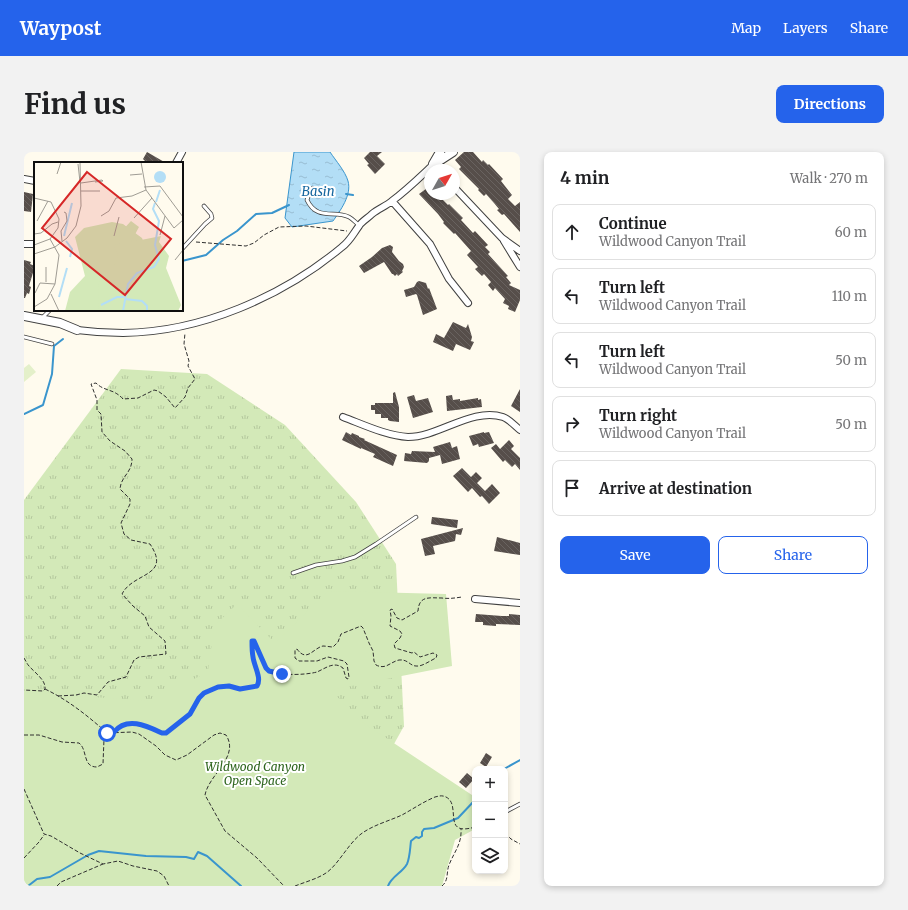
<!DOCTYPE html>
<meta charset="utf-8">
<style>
body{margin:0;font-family:Merriweather,serif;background:#f2f2f2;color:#202124}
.controls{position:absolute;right:12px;bottom:12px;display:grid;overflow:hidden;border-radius:8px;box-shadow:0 2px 6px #0003}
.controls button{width:36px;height:36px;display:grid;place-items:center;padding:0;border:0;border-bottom:1px solid #e0e0e0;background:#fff;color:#202124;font:20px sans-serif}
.compass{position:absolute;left:400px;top:12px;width:36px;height:36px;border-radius:50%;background:#fff;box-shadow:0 2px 6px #0003;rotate:51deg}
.stop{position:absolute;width:12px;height:12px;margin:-9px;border:3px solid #2563eb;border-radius:50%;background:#fff}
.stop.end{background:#2563eb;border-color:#fff;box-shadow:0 1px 4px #0008}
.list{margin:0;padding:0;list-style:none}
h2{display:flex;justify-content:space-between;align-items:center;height:52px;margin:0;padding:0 16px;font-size:17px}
h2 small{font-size:13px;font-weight:400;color:#757577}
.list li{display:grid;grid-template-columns:26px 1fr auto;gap:12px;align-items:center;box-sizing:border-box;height:56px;margin:0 8px 8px;padding:0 8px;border:1px solid #e0e0e0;border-radius:8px}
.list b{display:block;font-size:15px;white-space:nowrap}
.list p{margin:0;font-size:13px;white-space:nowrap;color:#757577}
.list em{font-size:13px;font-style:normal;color:#757577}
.actions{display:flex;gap:8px;padding:12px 16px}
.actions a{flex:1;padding:9px 0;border:1px solid #2563eb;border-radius:8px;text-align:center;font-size:14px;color:#2563eb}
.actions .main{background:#2563eb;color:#fff}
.icon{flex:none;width:22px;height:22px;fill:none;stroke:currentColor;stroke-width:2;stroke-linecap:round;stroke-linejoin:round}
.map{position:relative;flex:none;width:496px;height:734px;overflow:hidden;border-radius:8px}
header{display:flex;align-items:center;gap:24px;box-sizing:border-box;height:56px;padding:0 20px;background:#2563eb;color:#fff}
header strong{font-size:19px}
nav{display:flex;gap:22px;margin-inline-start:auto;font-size:14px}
.intro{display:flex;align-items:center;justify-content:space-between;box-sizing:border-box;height:96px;padding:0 24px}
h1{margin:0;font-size:28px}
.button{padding:10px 18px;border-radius:8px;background:#2563eb;color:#fff;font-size:14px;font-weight:700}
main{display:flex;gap:24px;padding:0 24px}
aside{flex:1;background:#fff;border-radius:8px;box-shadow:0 2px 6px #0003}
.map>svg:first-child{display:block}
</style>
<header>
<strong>Waypost</strong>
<nav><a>Map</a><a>Layers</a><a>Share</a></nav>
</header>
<div class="intro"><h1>Find us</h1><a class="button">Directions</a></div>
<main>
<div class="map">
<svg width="496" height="734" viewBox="0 0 496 734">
<defs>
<pattern id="grass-tufts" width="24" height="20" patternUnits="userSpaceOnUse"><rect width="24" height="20" fill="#d3e9b8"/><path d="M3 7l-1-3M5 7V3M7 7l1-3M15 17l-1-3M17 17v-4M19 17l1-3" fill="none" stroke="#b4c79d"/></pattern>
<pattern id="water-ripples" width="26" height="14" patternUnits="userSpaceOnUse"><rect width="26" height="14" fill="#b3def6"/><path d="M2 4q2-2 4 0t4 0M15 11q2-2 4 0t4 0" fill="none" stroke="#99bdd2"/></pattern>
<pattern id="building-back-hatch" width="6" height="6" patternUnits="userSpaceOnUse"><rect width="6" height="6" fill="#564e4a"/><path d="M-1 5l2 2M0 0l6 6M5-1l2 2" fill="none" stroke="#696360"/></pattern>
</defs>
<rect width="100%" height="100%" fill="#fffbee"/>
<path fill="url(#grass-tufts)" d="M97 217 183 222 261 273 332 350 372 412 380 574 291 734H0V348Z"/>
<path fill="#d3e9b8" d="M304 439 422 442 428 514 307 538 335 568 451 645V677L431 688 418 734H0V540L126 549 184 520 190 474 213 452 251 491Z"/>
<path fill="#e4f0ca" d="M5 212 12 220 0 230V216Z"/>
<path fill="url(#water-ripples)" stroke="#3a95cd" d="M270 0H306C312 9 321 19 324 29 328 43 316 59 309 69L268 75 261 66Z"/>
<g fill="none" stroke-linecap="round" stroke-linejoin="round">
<path stroke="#3a95cd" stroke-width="2" d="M322 42 329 43
M158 109 182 103 199 88 213 79 232 62 248 61 265 53
M0 262 19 253 28 222 30 194 39 187
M480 617 496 608
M4 734 13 727 26 725 64 703 75 699 122 704 162 705 170 707 174 700 183 704 217 734
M364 734C368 724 378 721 383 712 386 705 386 696 387 689L392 685 395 686 398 684V680L400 677 410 676 434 666 451 648"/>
</g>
<path fill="url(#building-back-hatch)" d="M123 0 142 11H120L121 9 119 7Z
M346 0H358L353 4 361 12 351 22 343 13 345 12 340 6Z
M440 0H449L458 10 459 8 464 13 465 12 479 27 477 29 488 43 484 47 491 54 496 50V80L480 62 478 63 473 58 475 57 470 51 462 42 460 44 454 38 455 37 435 17 437 15 431 8Z
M406 34V42H413L424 53 425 52 439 66 437 68 449 81 451 79 464 93 461 95 466 100 464 102 484 124 482 125 487 131 485 133 496 138V148L491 160 484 157 485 154 479 151 481 147 471 136 469 139 464 133 467 130 460 122 458 124 451 117 454 115 443 103 447 99 431 81 430 82 419 71 420 70 414 62 395 42Z
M0 40 9 42 7 60 0 59Z
M366 93 369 95 368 100 375 109 379 112 380 115 378 119 379 120 374 124 373 122 371 124 369 122H368L360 110 340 121 335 114 348 105 358 96Z
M0 108 7 110 6 112 11 114 5 134 7 135 5 142 3 141 1 146H0Z
M395 129 402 131 404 137 405 136 413 157 399 163 393 143 392 142 382 145 380 138 390 135 393 130Z
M429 170 442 176 444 172 448 185 447 189 450 190 446 198 432 192 429 199 409 190 412 182 420 186Z
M496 237V260L487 254Z
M371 240 375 255V270L366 269 364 268V266H357V262H351V258H347V253H351V251H369V241Z
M390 243 392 249 404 246 409 260 389 266 383 245Z
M428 243 429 248 436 247V249L454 246V248L457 247 458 255 423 259 422 244Z
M322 280 327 283 328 281 335 284V285L341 287 340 288 373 303 369 314 349 305 351 302 337 296V297L318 288Z
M460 280V281L465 280 470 291 455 295 454 292 449 294 445 284Z
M485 288 490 294 487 297 496 306V318L491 312 488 315 481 308 479 310 467 296 472 292 476 297Z
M426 290 428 296 433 294 436 307 418 312 416 303 405 306V309L403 311 380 309 381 301 387 302 388 299 411 300 409 295Z
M438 316 447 325 452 320 458 326 453 331 461 339 468 332 476 341 465 352 458 344 456 345 448 336 444 340 429 324Z
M408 365 434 368 433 376 407 372Z
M439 376 437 383 432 382 431 389 409 394 411 402 401 404 397 387Z
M473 385 496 391V403L470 399Z
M452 462 478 464H485V462L496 463V473L472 472V474L459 473V470H451Z
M462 601 468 605 462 615 456 611Z
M443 621 450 627 442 636 435 630Z"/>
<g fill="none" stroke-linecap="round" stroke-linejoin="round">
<defs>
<path id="service" d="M289 36 285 42 283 48C293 69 310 58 325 65 329 67 332 71 335 73
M158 97 181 72 188 66 187 62 180 54
M18 166 26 158
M0 185 28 192
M269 421 292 413 318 409 331 405 352 392 392 365
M481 660 496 652"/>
<path id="minor" d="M152 11 158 0
M0 27 11 29
M430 35 478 86 496 99
M368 49 406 92 425 127 444 151
M480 89 496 115
M0 92H11
M53 178C68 180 84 181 99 181 177 180 258 145 318 95 326 89 329 82 335 74 337 70 344 66 348 62 354 57 362 54 368 49 383 38 396 25 409 13L414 18
M319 265C338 272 363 284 384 285 415 285 448 255 479 265 485 267 491 274 496 278
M451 447 496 451"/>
<path id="tertiary" d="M409 12 416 0
M409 13 429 0
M0 164 36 171 53 178"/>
</defs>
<use href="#service" stroke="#414141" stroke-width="4.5"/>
<use href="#minor" stroke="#414141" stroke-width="8"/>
<use href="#tertiary" stroke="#414141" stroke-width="10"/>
<path stroke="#303030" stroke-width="1" stroke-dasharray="4 2" stroke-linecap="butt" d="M172 90 222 94 230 91 240 83 255 75 282 74 323 79
M0 506C2 509 3 512 5 514 11 521 22 528 21 537L19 539 0 538
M21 537C44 548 64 564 83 581L108 580 115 582 132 594 141 603 152 608 163 603 190 583 196 581 202 583C216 605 185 622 181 643L201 679 233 706 260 734
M34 544 52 543 60 541 73 543 84 530 102 525 110 508 115 505 142 502 141 489 125 475 121 464 109 454 98 442C109 420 148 425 126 392L107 388 100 382 97 371 106 352V347L96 337C97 324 108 321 108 307L101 299 86 289 78 280 77 262 73 258V248L67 232 72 231C81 240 89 236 99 247L114 246 130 238 134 239 142 245 151 256 161 245 164 236 171 227 164 214 165 209 160 192 161 181
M90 580C103 564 123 574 138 581H142L166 562 175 545 180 541 194 535 205 534 216 537 233 534C238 525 229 512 228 503 228 498 228 494 227 490L229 488 231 490C233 497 236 509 242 515 250 525 282 523 293 520 302 516 310 509 319 516L322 526 324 527 325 525 323 512 320 509 304 505 293 509H275L271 506V498L273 497C283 511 289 496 299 494 302 494 306 495 309 495L314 490 317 482 337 474 339 476 345 491 349 499 350 509 352 513C362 518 366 510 375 508 384 507 386 514 392 514 398 515 407 508 412 506L413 503 409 501 396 505 390 500 388 501 371 496 370 492 376 486 378 482 376 479 366 474 367 464 366 458 368 457 373 466 378 468 394 459C395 443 406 446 418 446 425 447 431 446 438 445
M0 583H15L38 590 55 591C64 598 58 615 73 615L79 612 80 587 82 581
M0 637 20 682 27 684 56 701 79 712 94 709 109 714 133 719 140 724 145 734
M481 681 487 687 496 692
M0 706 15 690 20 683
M33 734 37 730 79 712
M271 734C281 730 293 727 302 721 314 713 324 692 337 682 349 673 365 669 378 663 389 657 399 650 411 645 415 644 418 643 422 645 438 653 417 685 451 675
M418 734C425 728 422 721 425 713 430 700 438 692 437 677"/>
<use href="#service" stroke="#fff" stroke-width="3"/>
<use href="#minor" stroke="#fff" stroke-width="6"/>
<use href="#tertiary" stroke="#fff" stroke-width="8"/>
</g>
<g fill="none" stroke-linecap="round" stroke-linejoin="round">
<path stroke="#2563eb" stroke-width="5" d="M83 581 90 580C103 564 123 574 138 581H142L166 562 175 546 180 541 194 535 205 534 216 537 233 534C238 526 230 514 229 505 228 500 228 493 228 489H230L242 516 245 519 258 522"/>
</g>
<g text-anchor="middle" stroke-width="4" stroke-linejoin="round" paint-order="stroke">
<g font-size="12" font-style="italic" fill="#2e651e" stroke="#fff">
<text x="231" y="619">Wildwood Canyon<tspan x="231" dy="14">Open Space</tspan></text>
</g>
<g font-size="13" font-style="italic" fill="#17679f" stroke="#fff">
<text x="294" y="44">Basin</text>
</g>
</g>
<g transform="translate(10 10)">
<rect width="149" height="149" fill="#fffbee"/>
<path d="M78 60 89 62 108 76 136 145 140 149H31L36 130 51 114 41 75 50 66Z" fill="#d3e9b8"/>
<path d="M97 59 105 65 97 80 127 74 125 80 135 94 132 106 147 143 144 149H64L65 120 81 102 84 93 79 83 86 82 85 72Z" fill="#d3e9b8"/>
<path d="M120 15a6 6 0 1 1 12 0a6 6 0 1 1-12 0Z" fill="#b3def6"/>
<path fill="none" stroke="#b3def6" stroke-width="2" d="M122 40 126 28M30 74 38 41M32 79 38 87 36 95M25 135 33 106M91 137 108 139 113 144V149M67 143 83 135H90M89 149 94 122 103 111 120 105 125 97 121 83 125 59 119 47 121 41"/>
<path fill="none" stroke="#9f9c94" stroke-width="1" d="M107 0 112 28 140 66 149 58M44 2 46 20M23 12 27 0M96 13 108 12M47 21 68 18 69 19 61 20M110 25 126 24 149 55M47 29H66M0 36 17 40 25 57 24 66 16 77 0 83M67 54 75 49 82 36 98 34 112 28M100 56 118 36M3 59 14 39M0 72 7 71 18 62 24 60M126 73 131 54M80 74 85 55M28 79 27 69 33 59 32 51 30 50M0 92 21 85 33 76 42 64 47 44 46 0M141 98 149 88M12 105V120M1 131 6 121 21 122M17 132 25 149M0 145 13 137 21 122 25 93 16 77"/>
<path fill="#d62828" fill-opacity="0.15" stroke="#d62828" stroke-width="2" d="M53 10 137 77 91 133 8 66Z"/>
<rect width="149" height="149" fill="none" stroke="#0e0e0e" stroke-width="2"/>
</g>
</svg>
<div class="controls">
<button>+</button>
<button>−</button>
<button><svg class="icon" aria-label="layers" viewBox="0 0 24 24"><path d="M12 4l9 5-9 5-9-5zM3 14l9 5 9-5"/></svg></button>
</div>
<svg class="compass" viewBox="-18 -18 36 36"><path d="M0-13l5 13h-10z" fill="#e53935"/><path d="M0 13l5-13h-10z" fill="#757577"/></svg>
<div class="stop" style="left:83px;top:581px"></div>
<div class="stop end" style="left:258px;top:522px"></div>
</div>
<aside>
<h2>4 min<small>Walk · 270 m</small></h2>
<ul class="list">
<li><svg class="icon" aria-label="ahead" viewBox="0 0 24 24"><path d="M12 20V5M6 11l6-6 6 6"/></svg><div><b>Continue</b><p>Wildwood Canyon Trail</p></div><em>60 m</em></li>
<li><svg class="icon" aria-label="left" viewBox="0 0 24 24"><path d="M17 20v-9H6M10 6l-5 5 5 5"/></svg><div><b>Turn left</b><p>Wildwood Canyon Trail</p></div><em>110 m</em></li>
<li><svg class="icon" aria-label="left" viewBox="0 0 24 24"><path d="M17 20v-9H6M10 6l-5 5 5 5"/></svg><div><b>Turn left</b><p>Wildwood Canyon Trail</p></div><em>50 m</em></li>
<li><svg class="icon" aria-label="right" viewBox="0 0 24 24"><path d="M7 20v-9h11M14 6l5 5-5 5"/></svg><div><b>Turn right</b><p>Wildwood Canyon Trail</p></div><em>50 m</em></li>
<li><svg class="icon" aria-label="arrive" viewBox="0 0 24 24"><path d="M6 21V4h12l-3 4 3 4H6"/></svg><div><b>Arrive at destination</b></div></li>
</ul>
<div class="actions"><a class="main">Save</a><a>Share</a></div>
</aside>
</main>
